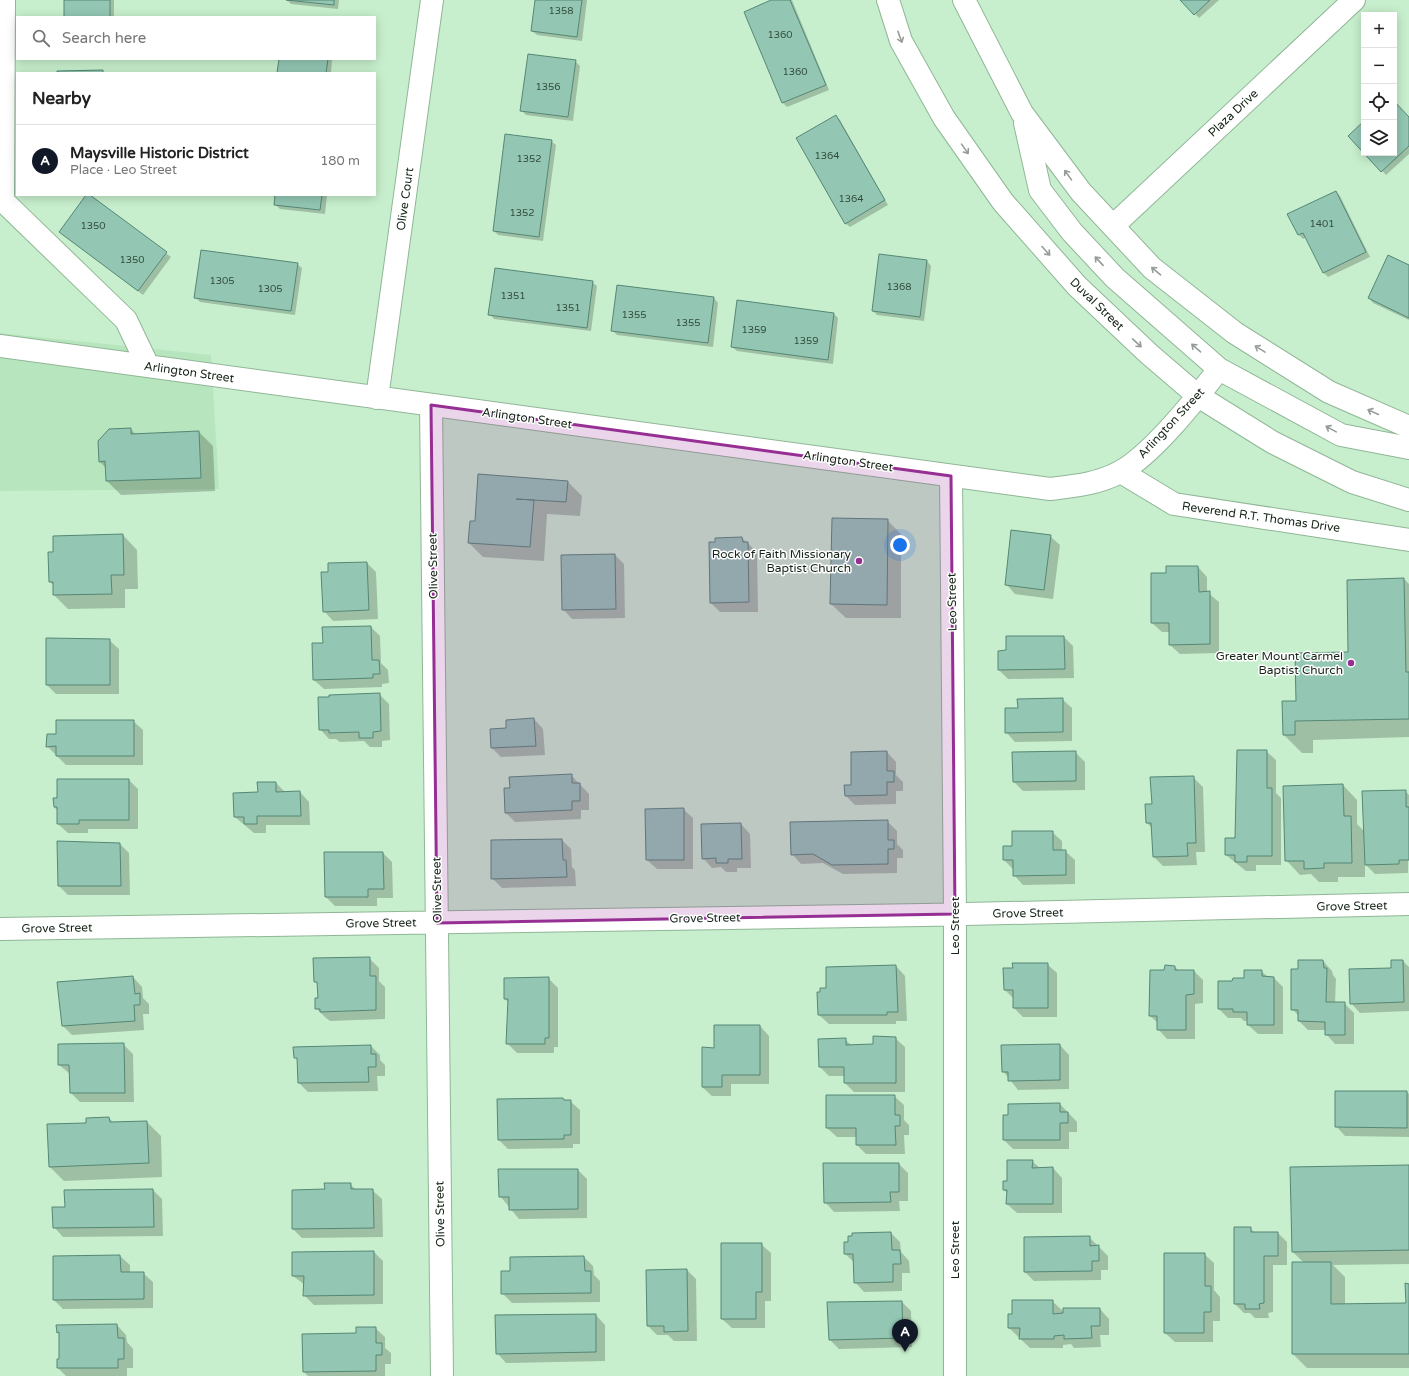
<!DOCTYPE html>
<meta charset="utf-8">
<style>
body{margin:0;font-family:"Varela Round",sans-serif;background:#f2f2f2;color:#222}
.controls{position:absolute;right:12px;top:12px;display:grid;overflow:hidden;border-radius:0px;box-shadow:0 2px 10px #0003}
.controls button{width:36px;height:36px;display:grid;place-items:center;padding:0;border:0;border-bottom:1px solid #e0e0e0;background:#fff;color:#222;font:20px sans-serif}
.you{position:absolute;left:900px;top:545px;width:14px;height:14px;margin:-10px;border:3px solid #fff;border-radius:50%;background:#1a73e8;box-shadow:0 0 0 6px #1a73e833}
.badge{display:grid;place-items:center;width:26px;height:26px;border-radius:50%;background:#111827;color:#fff;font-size:13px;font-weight:700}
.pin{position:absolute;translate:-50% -33px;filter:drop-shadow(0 1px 2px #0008)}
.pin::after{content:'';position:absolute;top:21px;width:14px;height:12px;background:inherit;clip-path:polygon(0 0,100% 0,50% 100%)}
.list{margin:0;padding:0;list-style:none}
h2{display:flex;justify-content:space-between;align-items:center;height:52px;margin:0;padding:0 16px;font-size:17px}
h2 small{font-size:13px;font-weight:400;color:#767676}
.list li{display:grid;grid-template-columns:26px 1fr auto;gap:12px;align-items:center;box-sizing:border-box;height:72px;padding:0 16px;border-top:1px solid #e0e0e0}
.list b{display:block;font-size:15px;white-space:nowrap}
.list p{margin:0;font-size:13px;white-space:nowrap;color:#767676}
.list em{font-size:13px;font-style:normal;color:#767676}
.icon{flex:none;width:22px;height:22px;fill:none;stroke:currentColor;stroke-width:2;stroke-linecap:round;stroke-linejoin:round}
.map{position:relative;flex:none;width:1409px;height:1376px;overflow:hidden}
.search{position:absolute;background:#fff;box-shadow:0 2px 10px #0003;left:16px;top:16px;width:360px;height:44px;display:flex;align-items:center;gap:10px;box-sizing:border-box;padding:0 14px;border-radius:0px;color:#767676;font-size:15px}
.panel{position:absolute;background:#fff;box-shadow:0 2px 10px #0003;left:16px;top:72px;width:360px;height:124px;border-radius:0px}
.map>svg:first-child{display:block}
</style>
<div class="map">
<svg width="1409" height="1376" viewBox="0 0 1409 1376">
<rect width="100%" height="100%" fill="#c7efcd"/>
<path fill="#b7e5bd" d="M0 333 211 355 219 489 0 491Z"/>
<path fill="#0003" d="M65 0H114V17H65Z
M287 0H339L338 9 291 4Z
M536 0H587L582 41 537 35 532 31Z
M774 0H792L829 90 787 107 783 103 745 12Z
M1182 0H1219L1199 18Z
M280 59H332L331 73H278Z
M575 61 580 66 573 121 526 115 521 110Z
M1394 103 1409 118V154L1386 175 1365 153H1394Z
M836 116 840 120 888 205 850 227 845 223Z
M551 141 556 145 543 241 498 235 494 231Z
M1336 192 1340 196 1370 257 1328 277 1324 273 1307 237 1303 239 1299 235Z
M87 195 171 257 143 295 60 232Z
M276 195H327L325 214 280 209 275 204Z
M927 261 931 266 924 321 877 315 873 311Z
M297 264 302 268 295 315 200 302 196 298Z
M1409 266V320L1373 303 1369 298Z
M592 282 597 286 591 331 494 319 490 314Z
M714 298 718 303 713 347 617 335 612 330Z
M738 302 834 314 838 318 833 364 737 351 732 347Z
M131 429 136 435 199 432 213 446 215 491 121 495 107 481 106 468 100 462Z
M568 482 582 496 580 516 547 514 544 561 483 557 469 543 476 522Z
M887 520 901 534V618H846L831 604Z
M123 535 137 550 138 589H125V608L68 609 54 595V586L50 582 54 553V537Z
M1050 536 1060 545 1053 599 1015 594 1006 584Z
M742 538 757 552 758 612H720L711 603Z
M615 555 624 564 625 618 572 619 563 609Z
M367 563 376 572 378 619 333 621 324 611 329 573Z
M1198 567 1207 577V592L1219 602V653L1180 654 1170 645V632H1162L1152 623V574H1167Z
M1404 579 1409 584V737L1313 740V753H1302L1284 735 1297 702 1349 653Z
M371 627 380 636 381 663 388 670 389 683 382 684V687L324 689 314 680 324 644Z
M1064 637 1073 646 1074 678 1008 679 999 670 1007 651Z
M109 640 119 649V694H56L47 685Z
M379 694 389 704 390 740 382 741V747H370L364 741 340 742 336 739H329L320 729Z
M1062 699 1072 708V741L1015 742 1006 732 1019 709Z
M534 719 543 729 545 755 501 757 492 748 507 729Z
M133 721 143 730V765H66L47 746 57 735Z
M1266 751 1276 760V793L1281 798V865H1256V871H1246L1226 855 1236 839Z
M887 752 896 762V775L903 782V791H896V804L855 805 846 796 852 786Z
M1075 752 1085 762V790L1023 791 1014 782Z
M571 775 589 794V810H581V819L515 822 506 813 511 788Z
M1193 777 1203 787 1205 852H1196L1197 865 1163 866 1154 857 1152 828 1147 823 1153 805Z
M129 780 138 789V829H88V833H68L58 824V811L54 807V799Z
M276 783 285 792H300L309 802 310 825H266V833H254L235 817 259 793Z
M1343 785 1357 800V824L1364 831 1405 791 1409 795 1408 873 1375 874 1365 864V877H1338V882H1319L1311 874 1300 875 1286 860Z
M683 809 693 818V869H657L647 860Z
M887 821 897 831V844L903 850V858H897V873L843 874 823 863 801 864 792 854Z
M741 824 750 834 751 868H737V872H726L721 867 712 868 703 858Z
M1052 832 1062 841V851H1065L1075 860V884L1023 885 1014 875V870L1004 860 1013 847Z
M562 840 571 849 572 867 575 870 576 886 502 888 492 878Z
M120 844 129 853 130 895H68L59 886Z
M383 853 392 862 393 898H377V906H335L326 897Z
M369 958 379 968V981L385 987V1019L330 1021 326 1018 316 1008 319 999 318 985 315 981Z
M1323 961 1332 971 1333 975 1336 979 1335 1003H1344L1354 1013V1044H1335L1326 1034V1030H1308L1299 1021V1016L1292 1009 1299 970Z
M1403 961 1409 967V1011L1360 1013 1351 1003Z
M1047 964 1057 973V1017H1023L1014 1008V999L1005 990Z
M896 966 905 976 907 1021H896V1024H829L819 1015 827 989Z
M1175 967 1179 971H1194L1203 980V1003L1195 1004V1039H1167L1158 1029V1023L1150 1016 1165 971Z
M1261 971 1268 977 1274 978 1283 987V1034H1258L1248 1025V1021H1244L1241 1018H1228L1219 1009V982H1233Z
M133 977 142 987 143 998 149 1004V1014H143L144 1030 72 1035 63 1026Z
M548 978 558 988V1047H554V1053H517L507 1043 509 1003 505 999V979Z
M715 1026H760L769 1036V1084H731V1096H712L702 1087 715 1049Z
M895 1038 905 1047V1092H854L845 1083V1076H829L820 1067 845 1039 852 1046 874 1045Z
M123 1044 133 1054 134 1102H80L71 1093 70 1074 59 1065Z
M1060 1045 1069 1055V1089L1018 1090 1003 1071Z
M371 1046 380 1055V1060L385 1065V1076H377L378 1091 308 1092 299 1083 298 1060 295 1057Z
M1407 1092 1409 1094V1137L1345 1136 1336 1126Z
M894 1096 904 1105V1120L909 1125V1135H904L905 1154H866L857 1145V1137H837L827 1128Z
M498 1100 570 1101 580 1110V1144H573V1148L508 1149 499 1140Z
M1060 1104 1077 1122V1132H1069V1149H1013L1004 1140 1009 1116Z
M109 1118 114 1123 147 1122 161 1136 162 1177 64 1181 50 1167 87 1124Z
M1032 1161 1040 1168H1053L1062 1178V1213H1017L1007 1204V1193L1004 1190 1008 1182Z
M899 1164 908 1173V1201H899L900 1211 834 1212 825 1202Z
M1409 1166V1264L1333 1265 1345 1277V1305L1407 1304 1409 1285V1368H1307L1293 1354 1304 1263 1293 1252Z
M578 1170 587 1179V1218L519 1219 500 1196Z
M350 1184 356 1190H372L382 1199 383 1237 302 1238 293 1229V1191L326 1190Z
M153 1190 162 1199 163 1236 63 1237 54 1227 66 1208Z
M1250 1228 1255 1233H1278L1287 1242V1265H1273V1312L1268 1313 1269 1318H1255L1250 1313H1244L1235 1304Z
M891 1233 900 1242 901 1252 909 1261 910 1273H902V1291L864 1292 855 1282V1263L845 1254 853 1234Z
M1089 1237 1108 1256V1270H1101V1280L1034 1281 1025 1272Z
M722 1244H761L771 1253V1301H765V1328H732L722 1319Z
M374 1252 383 1261V1304L314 1305 304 1295 305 1285 293 1276Z
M1204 1254 1214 1263V1290L1220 1297V1321H1213V1342H1175L1165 1333Z
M120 1256 130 1265V1273H143L153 1282V1308L63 1309 54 1300V1257Z
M584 1257 593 1266 594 1275 600 1281V1302L512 1303 502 1293 511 1272Z
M687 1270 696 1279 697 1341H674L668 1335H657L648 1326Z
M1052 1301 1064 1312 1100 1309 1109 1319V1335H1100L1101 1347 1074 1348 1071 1344 1063 1345V1348H1030L1009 1328Z
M902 1302 911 1311 912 1347 839 1349 830 1340Z
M596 1315 605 1325V1361L506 1363 497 1353Z
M117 1325 126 1335 127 1342 133 1349V1368H127V1376H66L58 1368V1360H60V1334L58 1332Z
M375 1328 385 1337V1348L391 1353V1364H385V1376H308L304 1372 357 1334Z"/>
<path fill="#93c7b3" stroke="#558775" d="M64 0H110V17H64Z
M286 0H334V5Z
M535 0H582L577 37 531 31Z
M771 0H790L826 85 782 103 744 12Z
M1180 0H1210L1194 15Z
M528 54 576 60 568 117 520 111Z
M279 59H328L326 73H277Z
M103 70V73H57V71Z
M1394 101 1409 117V146L1381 172 1348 136 1364 121V153H1394Z
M836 115 885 200 845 224 796 138Z
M505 134 552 140 539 237 493 231Z
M1336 191 1366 252 1323 273 1303 233 1298 235 1287 214Z
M86 195H90L167 252 138 291 59 232Z
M275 195H322L320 210 274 205Z
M201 250 298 263 291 311 194 298Z
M879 254 927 260 920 317 872 311Z
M1388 255 1409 265V318L1368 298Z
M495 268 593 281 587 328 488 315Z
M617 285 714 297 708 343 611 331Z
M737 300 834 313 828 360 731 347Z
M131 428V434L199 431 201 478 106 481 105 461 99 462 98 441 109 429Z
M478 474 568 481 566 502 516 499 534 500 530 547 468 543 470 521H475Z
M832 518 888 519 887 605 830 604Z
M1011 530 1051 535 1044 590 1005 585Z
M123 534 124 575H111L112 594 53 595V582H49L48 552H53V536Z
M742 537 743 542H748L749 602 710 603 709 542H715V538Z
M615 554 616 609 562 610 561 555Z
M367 562 369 610 323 612 321 572H328V563Z
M1166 566H1198L1199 592 1210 591V644L1169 645V623H1151V573H1166Z
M1404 578 1406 672H1409V719L1295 721V735H1283L1282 701H1296L1295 653 1348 652 1347 580Z
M371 626 372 660H379L380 674H373V678L313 680 312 643H323L322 627Z
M1006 636H1064L1065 669 998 670V651L1006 650Z
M46 638 110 639V685H46Z
M380 693 381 731 373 732V738H359V732L329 733V730H319L318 697H329V695Z
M1063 698V732L1005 733V708H1018L1017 699Z
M534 718 536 746 491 748 490 729 506 728V720Z
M56 720H134V756H56V746L46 747 47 734H56Z
M1237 750H1267V788H1272V856H1247V862H1235V855H1225V838H1235Z
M887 751V771H894V782H887V795L845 796 844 785H851V752Z
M1076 751V781L1013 782 1012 752Z
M572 774V783H580V801H572V810L505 813 504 788H510L509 777Z
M1194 776 1196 843H1187L1188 856 1153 857 1151 823H1146L1145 804H1152L1150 777Z
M57 779H129V820H79V824H57V807H54L53 798H57Z
M257 782H276V792L300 791 301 816H257V824H244V817H234L233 793 258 792Z
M1343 784 1344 816H1351L1352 863H1324V868L1304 869V861H1285L1283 786Z
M1406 790V807H1409V860H1399V864L1365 865 1362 791Z
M684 808V860H646L645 809Z
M888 820V840H894V849H888V864L832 865 813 854 791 855 790 822Z
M741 823 742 859H728V863H716V858L702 859 701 824Z
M1012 831H1053V850H1066V875L1013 876V860H1003V846H1012Z
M562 839 563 860H566L567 877 491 879V840Z
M57 841 120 843 121 886H58Z
M324 852H383L384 889H368V897H325Z
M370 957V976H376V1010L320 1012V1009H315V998H318L317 982H314L313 958Z
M1298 960H1323L1324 968H1327L1326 1002H1345V1035H1325V1022L1298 1021V1010H1291V969H1298Z
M1391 960H1403L1404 1002 1350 1004 1349 969 1391 968Z
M1012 963H1048V1008H1013V990H1004L1003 968H1013Z
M896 965 898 1012H887V1015H818L817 992H820V988H826V967Z
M1165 965 1175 966V970H1194V994L1186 995V1030H1157V1016H1149L1150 970H1164Z
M1244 970H1262V976L1274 977V1025H1247V1012H1233V1009H1218V981H1232L1233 978H1244Z
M133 976 135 994 140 993V1005H134L135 1021 62 1026 57 982Z
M549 977V1038H545V1044H506L508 999H504V978Z
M714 1025H760V1075H722V1087H702V1047L714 1048Z
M873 1036 896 1037V1083H844V1067H819L818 1039 846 1038V1045L873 1044Z
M124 1043 125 1093H70L69 1065H58V1044Z
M1060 1044V1080L1008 1081V1072H1002L1001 1045Z
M371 1045V1054H376V1067H368L369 1082 298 1083 297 1058H294L293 1047Z
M1335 1091H1407V1128L1335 1127Z
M826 1095H895V1115H900V1126H895L896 1145H856V1128H826Z
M563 1098 564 1100H571V1135H564V1139L498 1140 497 1099Z
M1060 1103V1112H1068V1123H1060V1140H1003V1115H1008V1104Z
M109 1117 110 1122 147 1121 149 1163 49 1167 47 1124 86 1123V1118Z
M1007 1160H1033L1032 1168 1053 1167V1204H1006L1007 1190H1003V1181H1007Z
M823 1163H899V1192H890L891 1202 824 1203Z
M1409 1165V1250L1292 1252 1290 1167Z
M498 1169H578V1209L509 1210V1197H499Z
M324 1183H351V1189H373L374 1228 292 1229V1190L325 1189Z
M153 1189 154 1227 53 1228 52 1207H65L64 1190Z
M1234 1227H1251V1232H1278V1256H1264V1303L1259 1304 1260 1309H1245V1304H1234Z
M891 1232 892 1250H900L901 1264H893V1282L854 1283 853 1254H844V1242H848V1236H852V1233Z
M1090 1236V1246L1099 1245V1261H1092V1271L1024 1272V1237Z
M721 1243H762V1292H756V1319H721Z
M374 1251V1295L303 1296 304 1276H292V1252Z
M1164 1253H1205V1286H1211V1312H1204V1333H1164Z
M120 1255 121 1272H144V1299L53 1300V1256Z
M584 1256 585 1271H591V1293L501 1294V1271H510V1257Z
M1292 1262H1331V1304L1406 1303 1405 1283 1409 1284V1354H1292Z
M687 1269 688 1331 664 1332V1326H647L646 1270Z
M1012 1300H1053V1314L1063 1313V1308H1100V1326H1091L1092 1338 1064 1339V1335L1054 1336V1339H1019L1020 1328H1008V1314H1012Z
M902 1301 903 1338 829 1340 827 1302Z
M596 1314V1352L496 1354 495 1315Z
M117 1324 118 1338H124V1359H118V1368H57V1359H59V1332L57 1333 56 1325Z
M356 1327H376V1343H382V1355H376V1371L303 1372 302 1334 356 1333Z"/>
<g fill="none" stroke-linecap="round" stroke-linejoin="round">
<defs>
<path id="minor" d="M888 0 901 41 944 118 1003 202 1077 286 1149 354 1198 396 1272 442 1352 482 1409 500
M964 0 1022 113 1081 192 1152 268 1235 333 1329 392 1409 427
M1025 123 1040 190 1072 232 1115 278 1219 369 1341 435 1409 448
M0 198 126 320 148 366
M3 199 4 0
M1113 226 1354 0
M0 346 1050 489C1074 486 1098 484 1120 472 1153 454 1196 399 1219 369
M377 398 432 0
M431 405 442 1376
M1121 472 1174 504 1409 540
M951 476 955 914V1376
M0 929 924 915 1409 904"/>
</defs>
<use href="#minor" stroke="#90b696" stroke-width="24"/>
<use href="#minor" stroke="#fff" stroke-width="22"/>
</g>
<defs><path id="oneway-shaft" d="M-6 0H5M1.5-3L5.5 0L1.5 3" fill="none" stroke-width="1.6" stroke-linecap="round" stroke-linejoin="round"/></defs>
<g stroke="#969c97">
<use href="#oneway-shaft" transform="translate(900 37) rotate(70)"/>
<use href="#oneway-shaft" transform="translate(965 149) rotate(55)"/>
<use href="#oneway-shaft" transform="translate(1068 175) rotate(-126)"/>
<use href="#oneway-shaft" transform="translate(1046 251) rotate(48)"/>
<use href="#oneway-shaft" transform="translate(1099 261) rotate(-133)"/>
<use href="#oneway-shaft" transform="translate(1156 271) rotate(-140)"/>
<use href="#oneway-shaft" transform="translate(1137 343) rotate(43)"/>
<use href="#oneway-shaft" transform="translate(1196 348) rotate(-139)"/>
<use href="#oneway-shaft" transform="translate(1260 349) rotate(-148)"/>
<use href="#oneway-shaft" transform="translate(1373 412) rotate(-155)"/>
<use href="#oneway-shaft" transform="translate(1331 429) rotate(-151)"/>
</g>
<path fill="#962f94" fill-opacity="0.2" stroke="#962f94" stroke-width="3" stroke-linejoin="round" d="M431 405 951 476 955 914 437 923Z"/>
<g fill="#962f94" stroke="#fff" stroke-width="1.5">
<circle cx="859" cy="561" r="4"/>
<circle cx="1351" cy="663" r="4"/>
</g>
<g text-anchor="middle" stroke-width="3" stroke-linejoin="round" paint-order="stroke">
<g font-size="10" fill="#344d3e">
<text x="561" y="14">1358</text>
<text x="780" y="38">1360</text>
<text x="795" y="75">1360</text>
<text x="548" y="90">1356</text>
<text x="827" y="159">1364</text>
<text x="529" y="162">1352</text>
<text x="851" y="202">1364</text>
<text x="522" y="216">1352</text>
<text x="1322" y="227">1401</text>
<text x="93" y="229">1350</text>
<text x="132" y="263">1350</text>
<text x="222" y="284">1305</text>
<text x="899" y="290">1368</text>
<text x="270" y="292">1305</text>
<text x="513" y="299">1351</text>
<text x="568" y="311">1351</text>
<text x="634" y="318">1355</text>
<text x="688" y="326">1355</text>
<text x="754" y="333">1359</text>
<text x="806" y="344">1359</text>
</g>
<g font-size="12" fill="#152417" stroke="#fff">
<text transform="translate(1233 113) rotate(-43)" y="4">Plaza Drive</text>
<text transform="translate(405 199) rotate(-82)" y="4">Olive Court</text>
<text transform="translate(1097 304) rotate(44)" y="4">Duval Street</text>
<text transform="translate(189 372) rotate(8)" y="4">Arlington Street</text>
<text transform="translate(527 418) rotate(8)" y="4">Arlington Street</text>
<text transform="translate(1171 423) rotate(-47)" y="4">Arlington Street</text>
<text transform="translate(848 461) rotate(8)" y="4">Arlington Street</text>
<text transform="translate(1261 517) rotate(8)" y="4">Reverend R.T. Thomas Drive</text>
<text transform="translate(433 566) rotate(-91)" y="4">Olive Street</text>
<text transform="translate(952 602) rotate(-91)" y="4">Leo Street</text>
<text transform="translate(437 890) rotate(-91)" y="4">Olive Street</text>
<text transform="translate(1352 906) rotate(-1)" y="4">Grove Street</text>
<text transform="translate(1028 913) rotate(-1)" y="4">Grove Street</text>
<text transform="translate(705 918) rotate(-1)" y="4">Grove Street</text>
<text transform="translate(381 923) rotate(-1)" y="4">Grove Street</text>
<text transform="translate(955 926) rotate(-90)" y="4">Leo Street</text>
<text transform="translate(57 928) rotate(-1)" y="4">Grove Street</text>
<text transform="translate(440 1214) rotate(-91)" y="4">Olive Street</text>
<text transform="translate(955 1250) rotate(-90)" y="4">Leo Street</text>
</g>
<g font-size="12" fill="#152417" stroke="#fff" text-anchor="end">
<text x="851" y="558">Rock of Faith Missionary<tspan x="851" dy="14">Baptist Church</tspan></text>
<text x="1343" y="660">Greater Mount Carmel<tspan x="1343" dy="14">Baptist Church</tspan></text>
</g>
</g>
</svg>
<div class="controls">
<button>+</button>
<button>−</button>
<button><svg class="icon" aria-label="locate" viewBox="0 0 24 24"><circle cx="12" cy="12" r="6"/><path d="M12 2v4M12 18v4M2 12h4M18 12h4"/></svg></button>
<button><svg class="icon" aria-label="layers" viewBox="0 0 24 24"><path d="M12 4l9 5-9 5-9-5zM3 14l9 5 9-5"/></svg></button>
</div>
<div class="you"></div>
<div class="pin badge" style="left:905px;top:1352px">A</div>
<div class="search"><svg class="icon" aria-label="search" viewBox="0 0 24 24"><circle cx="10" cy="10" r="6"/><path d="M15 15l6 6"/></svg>Search here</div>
<section class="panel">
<h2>Nearby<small></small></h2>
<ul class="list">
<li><span class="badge">A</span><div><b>Maysville Historic District</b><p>Place · Leo Street</p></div><em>180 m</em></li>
</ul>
</section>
</div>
